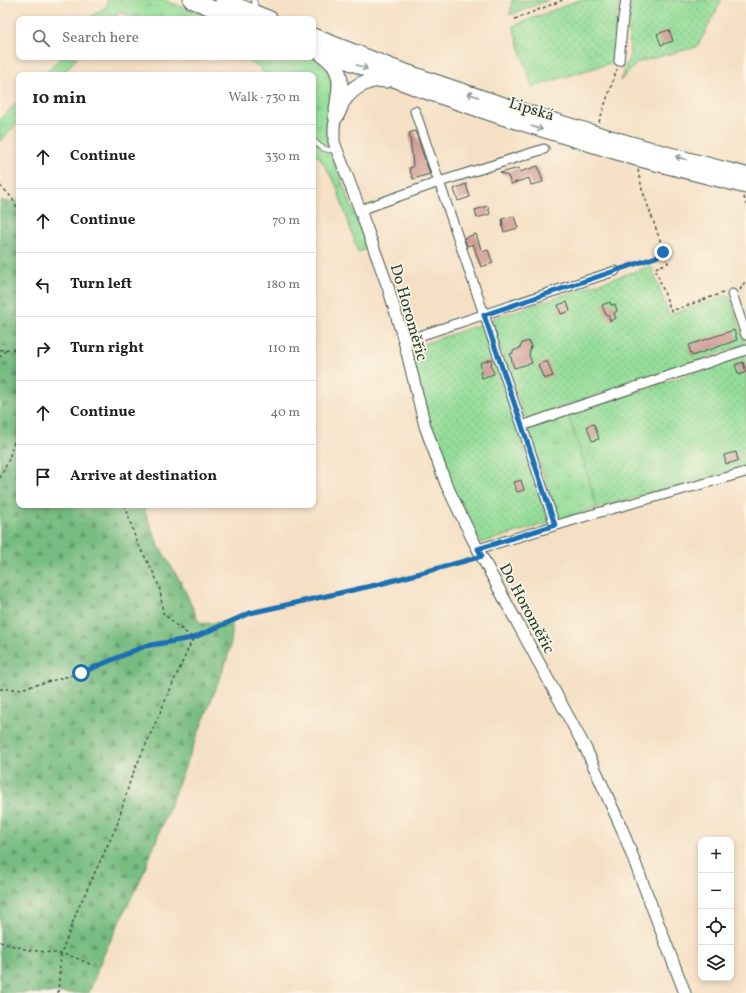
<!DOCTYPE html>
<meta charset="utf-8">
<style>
body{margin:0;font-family:Vollkorn,serif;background:#f6f6f6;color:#202124}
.controls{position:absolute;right:12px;bottom:12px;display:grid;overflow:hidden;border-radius:8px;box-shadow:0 2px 6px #0003}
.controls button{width:36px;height:36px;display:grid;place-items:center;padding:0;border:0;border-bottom:1px solid #e0e0e0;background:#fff;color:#202124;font:20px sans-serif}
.stop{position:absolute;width:12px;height:12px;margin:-9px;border:3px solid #1f6fb2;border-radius:50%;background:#fff}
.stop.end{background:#1f6fb2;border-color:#fff;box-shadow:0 1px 4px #0008}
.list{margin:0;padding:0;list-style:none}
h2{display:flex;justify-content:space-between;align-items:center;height:52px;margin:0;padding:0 16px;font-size:17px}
h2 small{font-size:13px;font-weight:400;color:#757577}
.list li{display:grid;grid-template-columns:26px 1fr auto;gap:12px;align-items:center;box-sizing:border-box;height:64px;padding:0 16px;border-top:1px solid #e0e0e0}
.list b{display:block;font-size:15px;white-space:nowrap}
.list em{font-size:13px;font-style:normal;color:#757577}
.icon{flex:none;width:22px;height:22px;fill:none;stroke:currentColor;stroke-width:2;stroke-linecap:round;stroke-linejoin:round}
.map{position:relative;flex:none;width:746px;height:993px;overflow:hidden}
.search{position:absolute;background:#fff;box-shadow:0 2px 6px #0003;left:16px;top:16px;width:300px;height:44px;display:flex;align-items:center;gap:10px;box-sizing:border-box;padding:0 14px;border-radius:8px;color:#757577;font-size:15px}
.panel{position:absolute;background:#fff;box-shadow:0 2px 6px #0003;left:16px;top:72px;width:300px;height:436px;border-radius:8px}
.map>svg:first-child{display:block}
</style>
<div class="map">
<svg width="746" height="993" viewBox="0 0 746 993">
<defs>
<pattern id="grass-tufts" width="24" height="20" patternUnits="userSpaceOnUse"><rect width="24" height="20" fill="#94dd99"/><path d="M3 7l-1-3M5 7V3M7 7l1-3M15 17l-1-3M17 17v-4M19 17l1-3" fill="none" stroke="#78b47e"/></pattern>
<pattern id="forest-firs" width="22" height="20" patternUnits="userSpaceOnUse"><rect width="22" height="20" fill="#77bc81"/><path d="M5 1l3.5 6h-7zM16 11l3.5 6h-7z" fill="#619a6a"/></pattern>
<pattern id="garden-dots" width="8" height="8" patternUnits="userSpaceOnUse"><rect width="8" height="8" fill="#94dd99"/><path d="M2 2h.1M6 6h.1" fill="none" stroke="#78b47e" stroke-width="1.8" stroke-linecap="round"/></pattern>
</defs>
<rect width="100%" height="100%" fill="#fcf5e5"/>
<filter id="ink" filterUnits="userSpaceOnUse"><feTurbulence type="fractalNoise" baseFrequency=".025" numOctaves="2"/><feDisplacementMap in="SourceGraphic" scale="8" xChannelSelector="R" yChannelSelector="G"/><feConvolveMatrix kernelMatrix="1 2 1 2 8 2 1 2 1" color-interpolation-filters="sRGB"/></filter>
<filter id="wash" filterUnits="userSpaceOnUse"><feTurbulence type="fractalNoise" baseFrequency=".012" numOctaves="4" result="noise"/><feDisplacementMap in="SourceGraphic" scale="16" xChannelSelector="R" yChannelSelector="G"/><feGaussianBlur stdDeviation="0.9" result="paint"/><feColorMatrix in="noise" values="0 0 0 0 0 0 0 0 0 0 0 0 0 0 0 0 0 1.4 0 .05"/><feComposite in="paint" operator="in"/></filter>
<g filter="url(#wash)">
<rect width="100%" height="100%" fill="#f5e0c5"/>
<path fill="url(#grass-tufts)" stroke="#5a8d66" d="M107 0H164L213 19H137L120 12 113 19H90L92 16 107 6Z
M61 57H78L61 75H43Z
M235 57H309L320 62 329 73 333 97 327 119V143L365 241 367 249 358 252 336 185 319 156 313 155V75H265L259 66Z
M19 100V121L0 142V120Z
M568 415 585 465 597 508 559 520 528 429Z"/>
<path fill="url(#forest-firs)" stroke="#4b7c5a" d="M0 200 7 202 19 201V505H142L159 546 183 586 199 622C206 625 214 622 222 622 225 622 229 624 232 624 233 639 229 654 224 668L143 874 102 958 89 993H0Z"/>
<path fill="url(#garden-dots)" stroke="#5a8d66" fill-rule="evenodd" d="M512 0H548L510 15Z
M579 0H620L616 23 617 61 532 87 513 26Z
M632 0H722L697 47 638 62 620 81 630 55 629 21Z
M651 266 669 315 729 295 746 344C673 370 598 393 525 420L491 319ZM699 335 702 344 713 349 692 356 689 348V345H699L696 336ZM529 341 531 346 529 355 531 362 514 368 510 354 513 353V351L520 348 522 343Z
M482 324 549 523 480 543 450 482 428 422 411 348Z
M746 355V370L743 362 735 365 739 374 746 372V446L742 447 743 454 746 453V468L597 508 585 465 568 415Z"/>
<g id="blocks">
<path fill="#cd9a93" d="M669 30 673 41 661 45 657 34Z
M415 131 430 174 413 179 409 168 413 167V165L410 138 409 133Z
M538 166 543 182 531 185 529 178 511 184 508 176 500 173 519 168 520 172Z
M466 184 470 197 458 201 454 189Z
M488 206 490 214 477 218 475 210Z
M514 216 518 228 504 232 502 225H503L502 219Z
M476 234 482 252 488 250 493 263 481 267 473 244 467 246 464 238Z
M567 302 570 311 561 314 558 305Z
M610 302 611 305 615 304 617 311 614 313 616 318 610 321 608 315H606L602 305Z
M734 330 737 340 692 356 689 348H690L689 345Z
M529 341 531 346 529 355 532 363 514 368 510 354 513 353V351L520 348 522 343Z
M492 359 491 366 494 374 482 378 480 372 482 371 480 363Z
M547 361 553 376 544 379 538 365Z
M743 362 746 372 739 375 735 365Z
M594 424 599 439 592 441 587 426Z
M736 452 738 461 726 464 724 455Z
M521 480 524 490 517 492 514 482Z"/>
</g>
</g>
<g filter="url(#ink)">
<use href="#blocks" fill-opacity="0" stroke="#3f554a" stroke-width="1"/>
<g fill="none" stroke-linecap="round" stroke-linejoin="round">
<defs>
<path id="service" d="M254 0 255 5V10
M313 140C321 148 325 151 337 150"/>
<path id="minor" d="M619 61 623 18 626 0
M415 111 522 426 555 525
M360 210 439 182 544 149
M732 294 746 335
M404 341 615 271
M522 426 567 410 746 350
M478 549 597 513 746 472"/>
<path id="tertiary" d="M336 116 334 127V142L360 210 388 287 404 341 425 426 446 484 473 540 507 604 586 749 622 829 685 993"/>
<path id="trunk" d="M191 0 239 19
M223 0 270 19
M313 36C339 46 366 57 392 67 508 108 626 145 746 175
M313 48 425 91 499 116 640 159 746 186
M322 54C345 69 341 85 337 109
M336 116C338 112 340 107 342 102 352 87 369 77 387 80"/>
</defs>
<use href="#service" stroke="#3f554a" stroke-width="6"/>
<use href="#minor" stroke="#3f554a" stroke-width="11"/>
<use href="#tertiary" stroke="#3f554a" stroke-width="13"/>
<use href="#trunk" stroke="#3f554a" stroke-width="17"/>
<path stroke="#3f554a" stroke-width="1.5" stroke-dasharray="3 3" stroke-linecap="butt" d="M515 19 563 0
M599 122 617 69
M638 170 642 189 668 263 655 268 671 311 723 293
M0 186C10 194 17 203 19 216
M744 197 746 205
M623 268 656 257 663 252
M740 290 746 280
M14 349 19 347
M0 350 14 349 19 350
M0 357 6 350
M0 478 9 459 19 423
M125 505 136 540 155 576 160 590 163 613 177 626 193 638
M0 689H20L81 673 145 646 193 638 250 613 380 584 472 559
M0 942 29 950 61 954 74 957 90 964
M58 993 61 954 77 911 117 825 131 778 193 638"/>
<use href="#service" stroke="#fff" stroke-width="4.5"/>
<use href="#minor" stroke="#fff" stroke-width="9"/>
<use href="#tertiary" stroke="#fff" stroke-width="11"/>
<use href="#trunk" stroke="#fff" stroke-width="15"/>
</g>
<defs><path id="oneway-shaft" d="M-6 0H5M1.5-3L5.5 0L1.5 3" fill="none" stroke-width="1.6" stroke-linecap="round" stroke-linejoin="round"/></defs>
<g stroke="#8f9e9a">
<use href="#oneway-shaft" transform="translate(362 67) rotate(21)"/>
<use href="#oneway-shaft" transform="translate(473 95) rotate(-161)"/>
<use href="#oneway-shaft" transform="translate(537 128) rotate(17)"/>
<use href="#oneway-shaft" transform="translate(681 158) rotate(-164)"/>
</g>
</g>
<g fill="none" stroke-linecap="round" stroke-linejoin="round" filter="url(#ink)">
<path stroke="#1f6fb2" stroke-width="5" d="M81 673 145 646 193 638 250 613 380 584 472 559 482 556 478 549 555 525 522 426 484 315 656 257 663 252"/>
</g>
<g text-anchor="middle" stroke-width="3.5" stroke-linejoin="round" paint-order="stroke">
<g font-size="16" fill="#1f3d34" stroke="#fcf5e5">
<text transform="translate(532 108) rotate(17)" y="6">Lipská</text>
<text transform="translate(410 312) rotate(74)" y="6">Do Horoměřic</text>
<text transform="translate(528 608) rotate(62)" y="6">Do Horoměřic</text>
</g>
</g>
</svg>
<div class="controls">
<button>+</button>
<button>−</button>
<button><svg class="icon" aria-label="locate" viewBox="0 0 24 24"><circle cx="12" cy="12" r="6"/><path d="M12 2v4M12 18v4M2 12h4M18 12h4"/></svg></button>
<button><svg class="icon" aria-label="layers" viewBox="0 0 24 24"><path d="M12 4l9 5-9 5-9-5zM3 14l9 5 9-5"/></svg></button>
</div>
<div class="stop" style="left:81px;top:673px"></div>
<div class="stop end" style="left:663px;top:252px"></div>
<div class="search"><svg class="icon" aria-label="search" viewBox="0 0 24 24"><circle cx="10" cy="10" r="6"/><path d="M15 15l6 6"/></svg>Search here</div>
<section class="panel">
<h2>10 min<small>Walk · 730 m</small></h2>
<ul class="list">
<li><svg class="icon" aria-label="ahead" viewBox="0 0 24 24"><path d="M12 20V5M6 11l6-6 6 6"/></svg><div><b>Continue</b></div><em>330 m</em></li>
<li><svg class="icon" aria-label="ahead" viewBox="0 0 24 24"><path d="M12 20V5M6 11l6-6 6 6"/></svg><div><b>Continue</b></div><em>70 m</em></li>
<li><svg class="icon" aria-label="left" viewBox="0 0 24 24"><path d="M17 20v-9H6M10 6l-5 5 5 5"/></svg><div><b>Turn left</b></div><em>180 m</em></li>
<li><svg class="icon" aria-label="right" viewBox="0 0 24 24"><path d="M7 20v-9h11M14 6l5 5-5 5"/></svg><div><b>Turn right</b></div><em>110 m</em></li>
<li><svg class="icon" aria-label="ahead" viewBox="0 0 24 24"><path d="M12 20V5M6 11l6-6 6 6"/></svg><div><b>Continue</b></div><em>40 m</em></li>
<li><svg class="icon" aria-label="arrive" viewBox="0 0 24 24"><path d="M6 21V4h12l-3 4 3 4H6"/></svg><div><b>Arrive at destination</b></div></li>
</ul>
</section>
</div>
